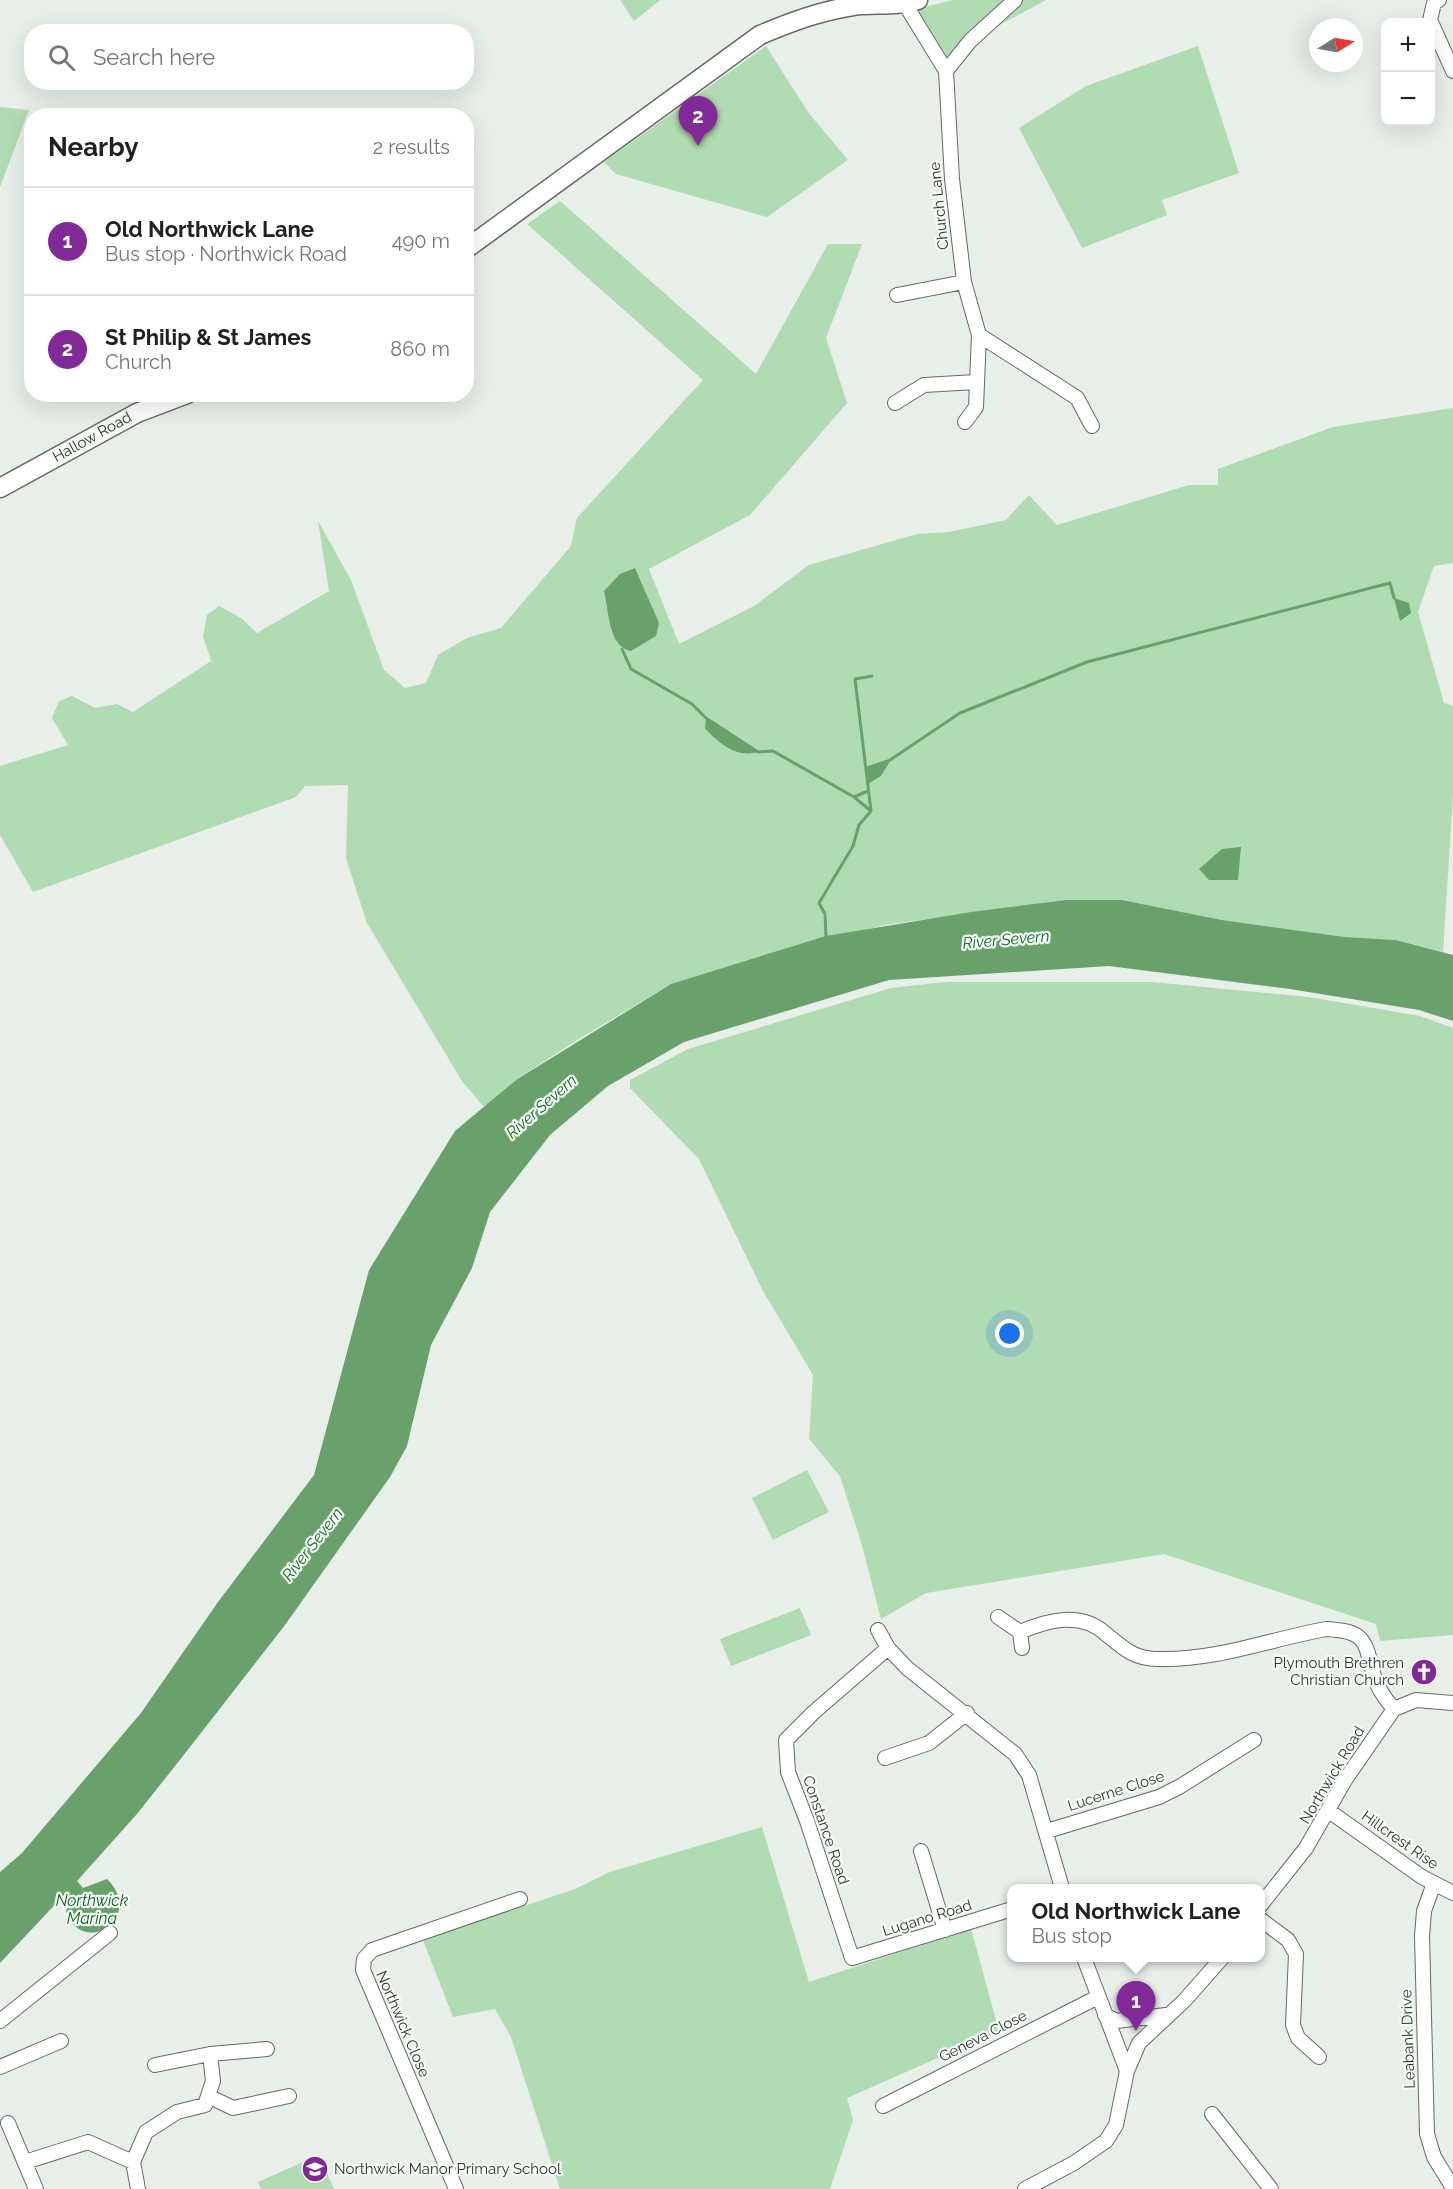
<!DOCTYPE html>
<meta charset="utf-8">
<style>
body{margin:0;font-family:Raleway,sans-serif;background:#f2f2f2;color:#202124}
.controls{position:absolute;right:18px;top:18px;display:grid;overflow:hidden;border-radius:12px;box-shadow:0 6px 24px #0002}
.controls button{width:54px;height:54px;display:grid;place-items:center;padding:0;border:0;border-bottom:2px solid #e0e0e0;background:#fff;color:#202124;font:30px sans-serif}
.compass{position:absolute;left:1309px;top:18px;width:54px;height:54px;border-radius:50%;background:#fff;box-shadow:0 6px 24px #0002;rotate:79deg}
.you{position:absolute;left:1010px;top:1334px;width:21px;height:21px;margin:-15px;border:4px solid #fff;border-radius:50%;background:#1a73e8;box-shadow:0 0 0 9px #1a73e833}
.badge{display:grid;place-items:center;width:39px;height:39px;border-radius:50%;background:#812997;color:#fff;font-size:20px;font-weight:700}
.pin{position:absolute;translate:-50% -50px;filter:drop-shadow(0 2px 3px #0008)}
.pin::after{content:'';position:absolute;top:32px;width:21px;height:18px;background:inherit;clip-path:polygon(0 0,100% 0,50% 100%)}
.popup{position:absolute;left:1007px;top:1884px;width:258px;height:78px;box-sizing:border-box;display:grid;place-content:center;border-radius:12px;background:#fff;filter:drop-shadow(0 2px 4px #0005);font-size:20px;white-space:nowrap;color:#757577}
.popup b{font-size:22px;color:#202124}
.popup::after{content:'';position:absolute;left:50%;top:100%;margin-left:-12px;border:12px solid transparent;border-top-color:#fff}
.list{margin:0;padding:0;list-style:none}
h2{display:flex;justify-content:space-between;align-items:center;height:78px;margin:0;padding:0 24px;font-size:26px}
h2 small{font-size:20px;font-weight:400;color:#757577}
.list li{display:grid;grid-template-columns:39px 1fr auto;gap:18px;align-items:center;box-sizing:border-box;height:108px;padding:0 24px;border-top:2px solid #e0e0e0}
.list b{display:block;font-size:22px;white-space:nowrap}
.list p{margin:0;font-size:20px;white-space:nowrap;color:#757577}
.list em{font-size:20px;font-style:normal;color:#757577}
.icon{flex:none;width:33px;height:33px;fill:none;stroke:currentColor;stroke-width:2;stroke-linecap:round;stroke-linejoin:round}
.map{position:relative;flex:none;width:1453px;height:2189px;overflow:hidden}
.search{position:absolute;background:#fff;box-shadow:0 6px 24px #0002;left:24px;top:24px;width:450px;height:66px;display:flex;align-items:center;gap:15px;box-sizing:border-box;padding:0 21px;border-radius:24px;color:#757577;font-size:22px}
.panel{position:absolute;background:#fff;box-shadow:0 6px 24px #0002;left:24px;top:108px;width:450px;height:294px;border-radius:24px}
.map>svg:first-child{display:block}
</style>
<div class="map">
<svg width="1453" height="2189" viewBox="0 0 1453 2189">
<rect width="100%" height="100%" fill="#e8eee8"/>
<path fill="#b1dbb2" d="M620 0H660L634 21Z
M953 0H1046L970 41 946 71 913 10Z
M766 46 808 112 848 160 767 217 616 174 604 162Z
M1198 46 1239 173 1162 200 1167 215 1082 248 1019 128 1086 86Z
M0 107 29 110 0 187Z
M560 201 756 374 828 244H862L826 338 847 403 750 515 649 569 679 644 754 606 809 565 917 534 949 532 1006 520 1029 495 1057 525 1189 485H1218V469L1333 427 1453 408V563L1434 566 1418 612 1444 703 1453 706V795L1443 952 1396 940 1345 937 1222 920 1122 900H1066L884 925 671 984 577 1040 516 1080 484 1107 462 1081 367 923 346 858 348 785 305 786 296 797 33 892 0 835V766L68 745 52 718 59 701 72 696 95 708 117 704 133 712 211 661 203 636 207 615 219 606 241 618 257 633 329 591 318 521 351 580 384 670 405 688 426 683 438 655 467 638 501 628 571 546 577 518 703 380 527 224Z
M944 982H1152L1309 997 1420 1016 1453 1028V1635L1380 1641 1376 1624 1164 1554 926 1593 881 1619 861 1542 840 1476 809 1439 813 1375 763 1291 699 1159 630 1088V1080L688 1049 891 988Z
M807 1470 829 1512 773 1540 752 1498Z
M800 1608 811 1635 731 1666 720 1639Z
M762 1827 809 1982 971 1929 999 2031 847 2098 853 2120 830 2189H560L511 2037 495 2009 453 2017 423 1940 575 1889 610 1872Z
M319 2155 334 2189H261L258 2182Z"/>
<path fill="#69a16c" d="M635 568 659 623 656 636 631 651C608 647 609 610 604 591L620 574Z
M1394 598 1409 603 1411 613 1400 621Z
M706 718 758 752C735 758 721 744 705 729Z
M892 758 881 776 868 784 865 767Z
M1241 847 1238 880H1209L1199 869 1222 849Z
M1066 900H1122L1222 920 1345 937 1396 940 1453 955V1021L1419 1010 1290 989 1109 966 889 980 684 1042 608 1086 550 1135 490 1212 472 1268 431 1345 407 1446 390 1477 285 1625 190 1747 137 1814 77 1881 83 1888 107 1879C146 1917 82 1959 66 1911L71 1901 64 1895 0 1963V1872L22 1853 141 1713 218 1602 314 1475 369 1270 455 1131 516 1080 671 984 826 936 971 912Z"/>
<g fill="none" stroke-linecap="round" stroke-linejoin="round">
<path stroke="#69a16c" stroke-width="3" d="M622 649 631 669 692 704 706 718 758 752 773 751 854 797 868 791
M890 760 960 713 1087 662 1390 583 1394 598
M854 797 871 811
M826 937 825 914 819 903 853 846 859 825 871 811 855 679 872 676"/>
<defs>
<path id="minor" d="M1439 0 1434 3 1430 20 1453 71
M905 4 946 71 952 179 964 282 979 335 1077 398 1092 426
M946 71 970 41 1015 0
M897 295 964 282
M895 403 924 385 976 382
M965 422 976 407 979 335
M998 1617 1020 1632 1022 1648
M878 1630 888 1648 907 1668 1015 1754 1029 1775 1062 1888
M1020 1632C1048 1620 1081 1611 1106 1634 1123 1648 1134 1659 1158 1659 1215 1661 1271 1639 1326 1629 1365 1631 1365 1640 1373 1673 1377 1688 1385 1699 1394 1709
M888 1648 814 1712 786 1740 788 1772 807 1821 852 1958 1012 1909
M885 1758 929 1743 967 1713
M1329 1811 1422 1877 1453 1893
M1047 1831 1159 1797 1179 1787 1254 1740
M921 1851 945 1930
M1434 1883 1424 1911 1422 1936 1427 2134 1434 2157 1453 2188
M1260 1906 1306 1848 1345 1780 1394 1709 1416 1700 1453 1703
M1260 1919 1288 1940 1296 1954 1293 2025 1298 2038 1319 2057
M1084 1958 1127 2071
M1105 2015 1116 2021 1166 2015
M0 2021 110 1933
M155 2065 210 2054 267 2049
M0 2067 61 2041
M208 2096 233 2108 289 2096
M883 2106 1098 1997
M1212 2114 1271 2189
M8 2123 36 2189
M25 2162 88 2142 133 2162
M138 2189 133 2162 146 2132 177 2112 205 2105 213 2081 210 2054
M456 2189 363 1970 364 1959 372 1950 520 1899
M1025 2189 1074 2163 1106 2141 1116 2125 1127 2071 1139 2043 1184 2001 1222 1958"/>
<path id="major" d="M466 249 760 35C791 22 820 11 853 6 875 3 897 7 918 0
M0 488 137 413 187 394"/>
</defs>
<use href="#minor" stroke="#656a65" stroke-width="16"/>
<use href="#major" stroke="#656a65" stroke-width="21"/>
<use href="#minor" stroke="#fff" stroke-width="14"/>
<use href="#major" stroke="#fff" stroke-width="18"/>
</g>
<defs>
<symbol id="church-disc" viewBox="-11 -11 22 22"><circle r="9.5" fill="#812997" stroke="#f5fbf5"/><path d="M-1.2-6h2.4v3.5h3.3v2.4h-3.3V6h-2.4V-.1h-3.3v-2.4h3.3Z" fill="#fff"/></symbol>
<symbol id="school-disc" viewBox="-11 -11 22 22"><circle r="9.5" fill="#812997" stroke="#f5fbf5"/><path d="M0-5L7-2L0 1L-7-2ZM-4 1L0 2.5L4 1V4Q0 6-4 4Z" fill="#fff"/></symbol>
</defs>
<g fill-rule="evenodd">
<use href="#church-disc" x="1409" y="1657" width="30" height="30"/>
<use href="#school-disc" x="300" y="2154" width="30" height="30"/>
</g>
<g text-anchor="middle" stroke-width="4.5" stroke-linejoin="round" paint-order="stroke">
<g font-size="15" fill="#323432" stroke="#f5fbf5">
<text transform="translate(939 206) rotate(-96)" y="5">Church Lane</text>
<text transform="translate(92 437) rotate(-29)" y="5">Hallow Road</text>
<text transform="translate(1332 1775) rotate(-59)" y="5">Northwick Road</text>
<text transform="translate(1116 1791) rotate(-18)" y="5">Lucerne Close</text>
<text transform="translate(826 1830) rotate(71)" y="5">Constance Road</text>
<text transform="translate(1400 1840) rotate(35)" y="5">Hillcrest Rise</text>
<text transform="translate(927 1918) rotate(-17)" y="5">Lugano Road</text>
<text transform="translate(403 2024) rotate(67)" y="5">Northwick Close</text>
<text transform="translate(983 2036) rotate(-27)" y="5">Geneva Close</text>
<text transform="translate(1408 2039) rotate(-92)" y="5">Leabank Drive</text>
</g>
<g font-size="15" fill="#323432" stroke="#f5fbf5" text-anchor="end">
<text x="1404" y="1668">Plymouth Brethren<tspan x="1404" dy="17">Christian Church</tspan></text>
<text x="334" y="2174" text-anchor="start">Northwick Manor Primary School</text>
</g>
<g font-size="16" font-style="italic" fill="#116521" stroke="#f5fbf5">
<text transform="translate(1006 939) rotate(-5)" y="6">River Severn</text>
<text transform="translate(541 1106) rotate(-41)" y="6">River Severn</text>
<text transform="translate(312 1544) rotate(-52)" y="6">River Severn</text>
<text x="92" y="1906">Northwick<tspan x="92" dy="18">Marina</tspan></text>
</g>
</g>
</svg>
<div class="controls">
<button>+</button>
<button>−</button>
</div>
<svg class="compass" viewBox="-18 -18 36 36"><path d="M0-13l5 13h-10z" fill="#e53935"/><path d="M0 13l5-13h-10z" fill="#757577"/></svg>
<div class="you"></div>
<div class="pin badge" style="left:1136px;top:2031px">1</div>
<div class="popup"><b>Old Northwick Lane</b>Bus stop</div>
<div class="pin badge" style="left:698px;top:146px">2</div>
<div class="search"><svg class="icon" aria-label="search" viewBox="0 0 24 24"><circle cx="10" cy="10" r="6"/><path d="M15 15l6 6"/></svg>Search here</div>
<section class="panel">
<h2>Nearby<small>2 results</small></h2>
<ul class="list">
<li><span class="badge">1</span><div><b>Old Northwick Lane</b><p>Bus stop · Northwick Road</p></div><em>490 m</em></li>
<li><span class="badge">2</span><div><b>St Philip &amp; St James</b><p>Church</p></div><em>860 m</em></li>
</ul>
</section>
</div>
